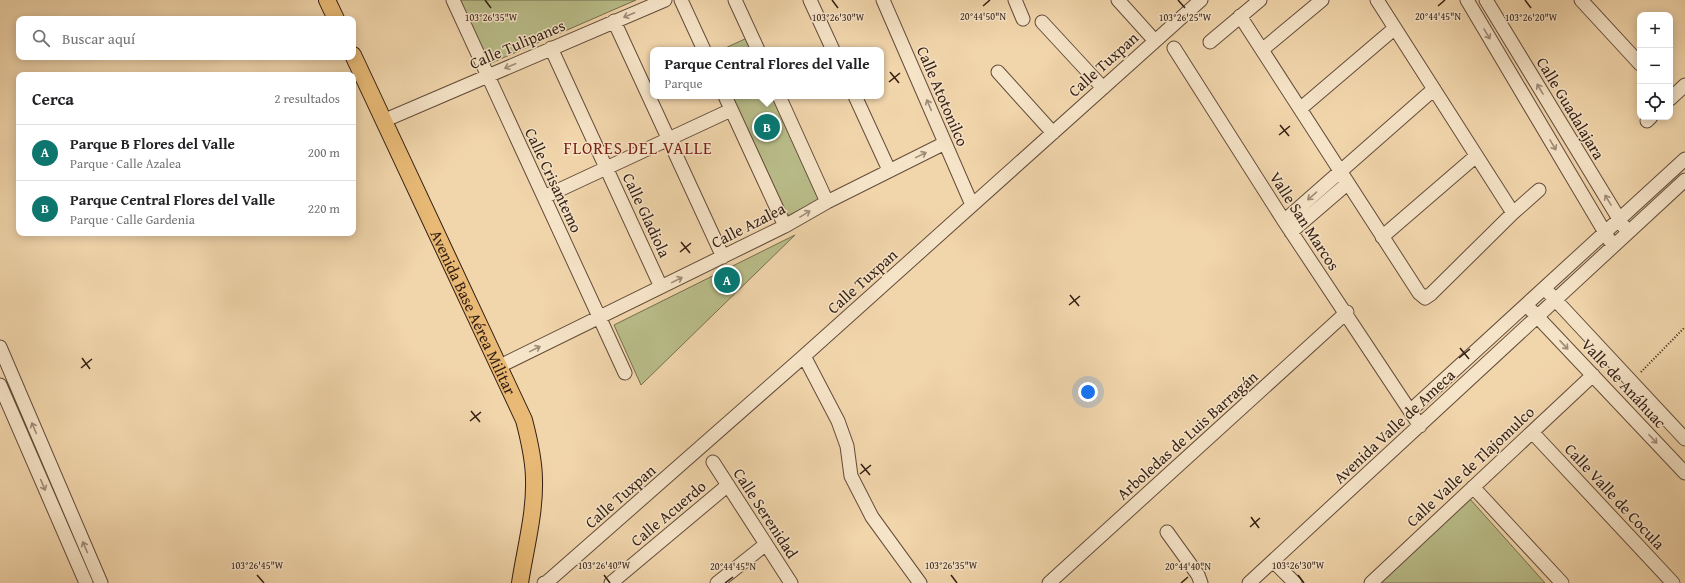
<!DOCTYPE html>
<html lang="es">
<meta charset="utf-8">
<style>
body{margin:0;font-family:"Gentium Book Plus",serif;background:#f6f6f6;color:#202124}
.controls{position:absolute;right:12px;top:12px;display:grid;overflow:hidden;border-radius:8px;box-shadow:0 2px 10px #0003}
.controls button{width:36px;height:36px;display:grid;place-items:center;padding:0;border:0;border-bottom:1px solid #e0e0e0;background:#fff;color:#202124;font:20px sans-serif}
.you{position:absolute;left:1088px;top:392px;width:14px;height:14px;margin:-10px;border:3px solid #fff;border-radius:50%;background:#1a73e8;box-shadow:0 0 0 6px #1a73e833}
.badge{display:grid;place-items:center;width:26px;height:26px;border-radius:50%;background:#0f766e;color:#fff;font-size:13px;font-weight:700}
.pin{position:absolute;translate:-50% -50%;border:2px solid #fff;box-shadow:0 1px 4px #0006}
.popup{position:absolute;left:650px;top:47px;width:234px;height:52px;box-sizing:border-box;display:grid;place-content:center;border-radius:8px;background:#fff;filter:drop-shadow(0 1px 3px #0005);font-size:13px;white-space:nowrap;color:#757577}
.popup b{font-size:15px;color:#202124}
.popup::after{content:'';position:absolute;left:50%;top:100%;margin-left:-8px;border:8px solid transparent;border-top-color:#fff}
.list{margin:0;padding:0;list-style:none}
h2{display:flex;justify-content:space-between;align-items:center;height:52px;margin:0;padding:0 16px;font-size:17px}
h2 small{font-size:13px;font-weight:400;color:#757577}
.list li{display:grid;grid-template-columns:26px 1fr auto;gap:12px;align-items:center;box-sizing:border-box;height:56px;padding:0 16px;border-top:1px solid #e0e0e0}
.list b{display:block;font-size:15px;white-space:nowrap}
.list p{margin:0;font-size:13px;white-space:nowrap;color:#757577}
.list em{font-size:13px;font-style:normal;color:#757577}
.icon{flex:none;width:22px;height:22px;fill:none;stroke:currentColor;stroke-width:2;stroke-linecap:round;stroke-linejoin:round}
.map{position:relative;flex:none;width:1685px;height:583px;overflow:hidden}
.search{position:absolute;background:#fff;box-shadow:0 2px 10px #0003;left:16px;top:16px;width:340px;height:44px;display:flex;align-items:center;gap:10px;box-sizing:border-box;padding:0 14px;border-radius:8px;color:#757577;font-size:15px}
.panel{position:absolute;background:#fff;box-shadow:0 2px 10px #0003;left:16px;top:72px;width:340px;height:164px;border-radius:8px}
.map>svg:first-child{display:block}
</style>
<div class="map">
<svg width="1685" height="583" viewBox="0 0 1685 583">
<rect width="100%" height="100%" fill="#f1d5ab"/>
<filter id="stains"><feTurbulence type="fractalNoise" baseFrequency=".005" numOctaves="4"/><feColorMatrix values="0 0 0 0 .2 0 0 0 0 .09 0 0 0 0 .02 0 0 0 .5 -.17"/></filter>
<radialGradient id="worn" r=".72"><stop offset=".6" stop-color="#630" stop-opacity="0"/><stop offset="1" stop-color="#630" stop-opacity=".3"/></radialGradient>
<path fill="#b9bd89" stroke="#766e4e" d="M460 0H636L489 64Z
M747 38 752 50H721Z
M731 96H773L821 200 787 216Z
M795 235 641 385 614 325Z
M1470 499 1545 583H1380Z"/>
<g fill="none" stroke-linecap="round" stroke-linejoin="round">
<defs>
<path id="minor" d="M453 0 625 373
M681 0 704 50
M735 0 758 50
M810 0 833 50
M883 0 972 205
M1015 0 1023 19
M1118 0 1155 41
M1377 0 1513 213
M1467 0 1610 241
M1486 0 1624 227
M1581 0 1640 64
M1240 16 1419 293 1425 298 1431 294 1513 213 1539 190
M614 21 723 257
M1042 22 1103 88
M1210 42 1260 0
M551 48 661 287
M1174 48 1284 221 1420 426
M1262 50 1322 0
M998 72 1053 133
M725 96 785 226
M779 96 827 202
M855 96 889 170
M1670 99 1685 85
M1300 109 1395 28
M383 121 665 0
M1647 121 1651 117
M544 197 731 110
M1284 221 1434 89
M1291 232 1348 183
M1382 237 1476 156
M1549 293 1685 439
M1531 310 1685 473
M0 347 101 583
M804 356 838 421 847 446 851 476 872 517 920 583
M500 366 785 226 827 202 945 143
M0 385 86 583
M1410 411 1685 159
M1532 432 1673 583
M713 462 791 583
M1473 487 1562 583
M1167 532 1198 575 1201 583
M1273 561 1295 583
M544 583H546L804 356 1201 0
M611 583 728 485
M717 583 766 544
M1049 583 1347 312
M1249 583 1685 180
M1371 583 1593 375"/>
<g id="major">
<path d="M327 0 336 19"/>
<path id="s1" d="M353 55 524 420C529 439 534 460 534 480 535 514 525 550 520 583"/>
</g>
</defs>
<use href="#minor" stroke="#634c3a" stroke-width="15"/>
<use href="#major" stroke="#341e14" stroke-width="18"/>
<path stroke="#341e14" stroke-width="2" stroke-dasharray="1 2" stroke-linecap="butt" d="M1641 372 1685 327"/>
<use href="#minor" stroke="#f6e4c8" stroke-width="13"/>
<use href="#major" stroke="#e8ba76" stroke-width="16"/>
</g>
<defs><path id="oneway-shaft" d="M-6 0H5M1.5-3L5.5 0L1.5 3" fill="none" stroke-width="1.6" stroke-linecap="round" stroke-linejoin="round"/></defs>
<g stroke="#9f8b77">
<use href="#oneway-shaft" transform="translate(629 15) rotate(157)"/>
<use href="#oneway-shaft" transform="translate(1487 34) rotate(59)"/>
<use href="#oneway-shaft" transform="translate(510 66) rotate(157)"/>
<use href="#oneway-shaft" transform="translate(1540 89) rotate(-121)"/>
<use href="#oneway-shaft" transform="translate(929 105) rotate(-113)"/>
<use href="#oneway-shaft" transform="translate(1553 145) rotate(59)"/>
<use href="#oneway-shaft" transform="translate(921 155) rotate(-26)"/>
<use href="#oneway-shaft" transform="translate(1312 196) rotate(139)"/>
<use href="#oneway-shaft" transform="translate(1608 200) rotate(-121)"/>
<use href="#oneway-shaft" transform="translate(805 214) rotate(-31)"/>
<use href="#oneway-shaft" transform="translate(677 280) rotate(-26)"/>
<use href="#oneway-shaft" transform="translate(1564 345) rotate(47)"/>
<use href="#oneway-shaft" transform="translate(535 349) rotate(-26)"/>
<use href="#oneway-shaft" transform="translate(34 428) rotate(-113)"/>
<use href="#oneway-shaft" transform="translate(1653 439) rotate(47)"/>
<use href="#oneway-shaft" transform="translate(43 485) rotate(67)"/>
<use href="#oneway-shaft" transform="translate(85 547) rotate(-113)"/>
</g>
<path fill="none" stroke="#341e14" stroke-width="1.5" d="M485 0 491 8M832 0 838 8M1178 0 1185 8M1525 0 1531 8M983 6 990 0M1438 6 1445 0M890 72 899 83M889 82 900 73M1280 125 1289 136M1279 135 1290 126M681 242 690 253M680 252 691 243M1070 295 1079 306M1069 305 1080 296M1460 348 1469 359M82 358 90 369M1459 358 1470 349M81 368 92 359M471 411 480 422M470 421 481 412M861 464 870 475M860 474 871 465M1251 517 1259 528M1250 527 1260 518M257 575 264 583M604 575 610 583M951 575 957 583M1298 575 1304 583M725 583 733 577M1181 583 1188 577"/>
<g text-anchor="middle" stroke-width="3" stroke-linejoin="round" paint-order="stroke">
<g font-size="16" fill="#341e14" stroke="#f6e4c8">
<text transform="translate(517 44) rotate(-23)" y="6">Calle Tulipanes</text>
<text transform="translate(1103 64) rotate(-42)" y="6">Calle Tuxpan</text>
<text transform="translate(943 96) rotate(67)" y="6">Calle Atotonilco</text>
<text transform="translate(1571 108) rotate(59)" y="6">Calle Guadalajara</text>
<text transform="translate(554 180) rotate(65)" y="6">Calle Crisantemo</text>
<text transform="translate(647 215) rotate(65)" y="6">Calle Gladiola</text>
<text transform="translate(1305 221) rotate(57)" y="6">Valle San Marcos</text>
<text transform="translate(748 225) rotate(-27)" y="6">Calle Azalea</text>
<text transform="translate(862 281) rotate(-42)" y="6">Calle Tuxpan</text>
<text dy="6" stroke="none"><textPath href="#s1" startOffset="284">Avenida Base Aérea Militar</textPath></text>
<text transform="translate(1624 383) rotate(47)" y="6">Valle de Anáhuac</text>
<text transform="translate(1394 426) rotate(-43)" y="6">Avenida Valle de Ameca</text>
<text transform="translate(1187 435) rotate(-42)" y="6">Arboledas de Luis Barragán</text>
<text transform="translate(1470 466) rotate(-43)" y="6">Calle Valle de Tlajomulco</text>
<text transform="translate(620 496) rotate(-41)" y="6">Calle Tuxpan</text>
<text transform="translate(1615 496) rotate(47)" y="6">Calle Valle de Cocula</text>
<text transform="translate(668 513) rotate(-40)" y="6">Calle Acuerdo</text>
<text transform="translate(766 513) rotate(57)" y="6">Calle Serenidad</text>
</g>
<g font-size="17" letter-spacing="1" fill="#7a1f14" stroke="#f6e4c8">
<text x="638" y="154">FLORES DEL VALLE</text>
</g>
</g>
<g font-size="10" text-anchor="middle" fill="#341e14" stroke="#f6e4c8" stroke-width="3" stroke-linejoin="round" paint-order="stroke">
<text x="983" y="20">20°44'50"N</text>
<text x="1438" y="20">20°44'45"N</text>
<text x="491" y="21">103°26'35"W</text>
<text x="1185" y="21">103°26'25"W</text>
<text x="838" y="21">103°26'30"W</text>
<text x="1531" y="21">103°26'20"W</text>
<text x="257" y="569">103°26'45"W</text>
<text x="604" y="569">103°26'40"W</text>
<text x="951" y="569">103°26'35"W</text>
<text x="1298" y="569">103°26'30"W</text>
<text x="733" y="570">20°44'45"N</text>
<text x="1188" y="570">20°44'40"N</text>
</g>
<rect width="100%" height="100%" filter="url(#stains)"/>
<rect width="100%" height="100%" fill="url(#worn)"/>
</svg>
<div class="controls">
<button>+</button>
<button>−</button>
<button><svg class="icon" aria-label="locate" viewBox="0 0 24 24"><circle cx="12" cy="12" r="6"/><path d="M12 2v4M12 18v4M2 12h4M18 12h4"/></svg></button>
</div>
<div class="you"></div>
<div class="pin badge" style="left:727px;top:280px">A</div>
<div class="pin badge" style="left:767px;top:127px">B</div>
<div class="popup"><b>Parque Central Flores del Valle</b>Parque</div>
<div class="search"><svg class="icon" aria-label="search" viewBox="0 0 24 24"><circle cx="10" cy="10" r="6"/><path d="M15 15l6 6"/></svg>Buscar aquí</div>
<section class="panel">
<h2>Cerca<small>2 resultados</small></h2>
<ul class="list">
<li><span class="badge">A</span><div><b>Parque B Flores del Valle</b><p>Parque · Calle Azalea</p></div><em>200 m</em></li>
<li><span class="badge">B</span><div><b>Parque Central Flores del Valle</b><p>Parque · Calle Gardenia</p></div><em>220 m</em></li>
</ul>
</section>
</div>
